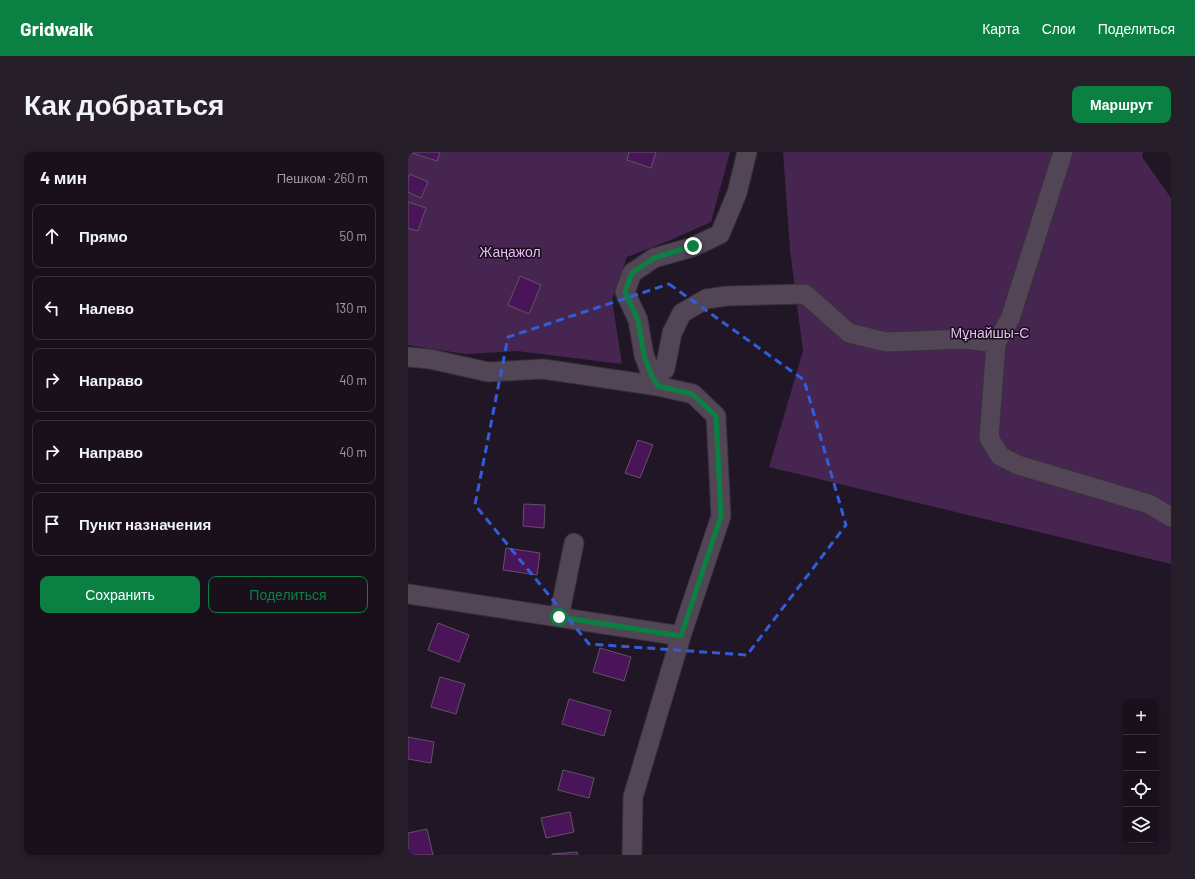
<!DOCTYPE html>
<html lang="ru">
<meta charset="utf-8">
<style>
body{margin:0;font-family:Barlow,sans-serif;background:#261e29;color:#f1f3f6}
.controls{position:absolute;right:12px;bottom:12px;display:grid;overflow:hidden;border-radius:8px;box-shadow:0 2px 10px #0003}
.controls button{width:36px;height:36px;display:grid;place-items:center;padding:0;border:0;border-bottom:1px solid #37303b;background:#19101c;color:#f1f3f6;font:20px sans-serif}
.stop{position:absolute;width:12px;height:12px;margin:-9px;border:3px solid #0b8043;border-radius:50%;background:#fff}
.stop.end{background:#0b8043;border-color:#fff;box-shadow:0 1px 4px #0008}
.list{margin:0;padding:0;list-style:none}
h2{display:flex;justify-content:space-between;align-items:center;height:52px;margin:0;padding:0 16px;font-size:17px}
h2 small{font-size:13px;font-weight:400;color:#9f9da3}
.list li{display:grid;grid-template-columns:26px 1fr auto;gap:12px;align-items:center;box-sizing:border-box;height:64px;margin:0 8px 8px;padding:0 8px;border:1px solid #37303b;border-radius:8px}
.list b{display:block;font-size:15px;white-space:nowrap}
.list em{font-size:13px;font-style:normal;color:#9f9da3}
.actions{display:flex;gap:8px;padding:12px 16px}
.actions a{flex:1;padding:9px 0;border:1px solid #0b8043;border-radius:8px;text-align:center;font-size:14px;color:#0b8043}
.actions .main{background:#0b8043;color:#fff}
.icon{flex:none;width:22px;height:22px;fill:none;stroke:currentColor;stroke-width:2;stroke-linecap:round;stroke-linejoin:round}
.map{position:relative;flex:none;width:763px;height:703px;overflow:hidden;border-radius:8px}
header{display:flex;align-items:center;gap:24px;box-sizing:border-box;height:56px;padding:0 20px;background:#0b8043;color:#fff}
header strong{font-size:19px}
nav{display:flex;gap:22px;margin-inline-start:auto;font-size:14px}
.intro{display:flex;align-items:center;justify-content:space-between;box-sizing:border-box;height:96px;padding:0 24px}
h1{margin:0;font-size:28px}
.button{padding:10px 18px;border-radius:8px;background:#0b8043;color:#fff;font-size:14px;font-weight:700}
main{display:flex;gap:24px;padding:0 24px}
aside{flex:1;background:#19101c;border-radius:8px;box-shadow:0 2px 10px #0003}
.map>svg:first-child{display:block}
</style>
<header>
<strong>Gridwalk</strong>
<nav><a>Карта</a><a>Слои</a><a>Поделиться</a></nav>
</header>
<div class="intro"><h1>Как добраться</h1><a class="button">Маршрут</a></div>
<main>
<aside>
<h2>4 мин<small>Пешком · 260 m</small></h2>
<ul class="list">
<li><svg class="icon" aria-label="ahead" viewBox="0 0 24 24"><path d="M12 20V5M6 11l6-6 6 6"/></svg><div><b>Прямо</b></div><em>50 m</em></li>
<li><svg class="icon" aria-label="left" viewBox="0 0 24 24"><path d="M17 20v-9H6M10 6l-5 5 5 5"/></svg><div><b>Налево</b></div><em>130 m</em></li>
<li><svg class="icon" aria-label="right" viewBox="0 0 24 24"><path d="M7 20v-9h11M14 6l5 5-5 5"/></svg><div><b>Направо</b></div><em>40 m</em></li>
<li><svg class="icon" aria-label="right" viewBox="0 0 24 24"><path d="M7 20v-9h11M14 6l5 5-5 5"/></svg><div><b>Направо</b></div><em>40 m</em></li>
<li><svg class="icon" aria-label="arrive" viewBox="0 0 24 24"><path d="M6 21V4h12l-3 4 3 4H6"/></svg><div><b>Пункт назначения</b></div></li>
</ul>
<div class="actions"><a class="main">Сохранить</a><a>Поделиться</a></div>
</aside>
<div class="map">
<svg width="763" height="703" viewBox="0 0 763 703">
<rect width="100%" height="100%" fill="#211625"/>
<path fill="#462650" d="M0 0H322L303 70 260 89 219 105 204 148 214 212 109 199 57 202 0 193Z
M375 0H735L734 5 763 46V412L361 315 395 199 382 98Z"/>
<path fill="#491458" stroke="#615365" d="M1 0H32L29 9Z
M221 0H248L243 16 219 8Z
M2 22 20 30 13 46 0 40V26Z
M0 50 18 56 10 79 0 76Z
M112 124 133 133 121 162 100 153Z
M230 288 245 293 232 326 217 321Z
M116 352 137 353 136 376 115 374Z
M98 396 132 401 129 423 95 418Z
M30 471 61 483 51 510 20 498Z
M192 496 223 505 216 529 185 520Z
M32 525 57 532 48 562 23 555Z
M161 547 203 559 196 584 154 572Z
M0 585 26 590 23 611 0 607Z
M155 618 186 626 181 646 150 638Z
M162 660 166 680 138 686 133 666Z
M19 677 25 703H0V681Z
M169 700 170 703H144V702Z"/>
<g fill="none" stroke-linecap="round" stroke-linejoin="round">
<defs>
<path id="minor" d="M655 0 602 167 588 191 581 286 592 304 610 313 741 352 763 365
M0 205 22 207 80 220 135 217 250 234 285 242 308 264 313 364 273 484 225 645 224 703
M244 224 257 217 264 181 274 161 298 147 319 144 397 142 441 181 478 190 558 187 588 191
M250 234 244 224 236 203 230 168 217 140 224 121 246 106 285 95 312 82 329 41 339 0
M0 442 273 484
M151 465 166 391"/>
</defs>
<use href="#minor" stroke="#37303a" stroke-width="21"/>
<use href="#minor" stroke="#524556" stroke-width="19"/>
</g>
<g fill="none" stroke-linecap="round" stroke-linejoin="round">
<path stroke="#0b8043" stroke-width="5" d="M151 465 273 484 313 364 308 264 284 242 250 234 244 224 236 204 230 168 217 140 224 121 246 106 285 94"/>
</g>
<path fill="none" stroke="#325dda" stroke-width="3" stroke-dasharray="8 5" stroke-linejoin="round" d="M261 132 396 228 438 373 339 503 181 492 67 353 100 185Z"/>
<g text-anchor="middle" stroke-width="3" stroke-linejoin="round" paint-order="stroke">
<g font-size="14" fill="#e8bcf5" stroke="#180d1b">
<text x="102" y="105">Жаңажол</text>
<text x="582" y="186">Мұнайшы-С</text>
</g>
</g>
</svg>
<div class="controls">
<button>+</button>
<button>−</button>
<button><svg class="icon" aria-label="locate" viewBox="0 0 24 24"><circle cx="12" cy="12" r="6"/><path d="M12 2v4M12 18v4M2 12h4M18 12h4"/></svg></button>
<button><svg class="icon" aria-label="layers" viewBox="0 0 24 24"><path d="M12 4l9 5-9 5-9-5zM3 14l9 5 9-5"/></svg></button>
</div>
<div class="stop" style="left:151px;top:465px"></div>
<div class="stop end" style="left:285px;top:94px"></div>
</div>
</main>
